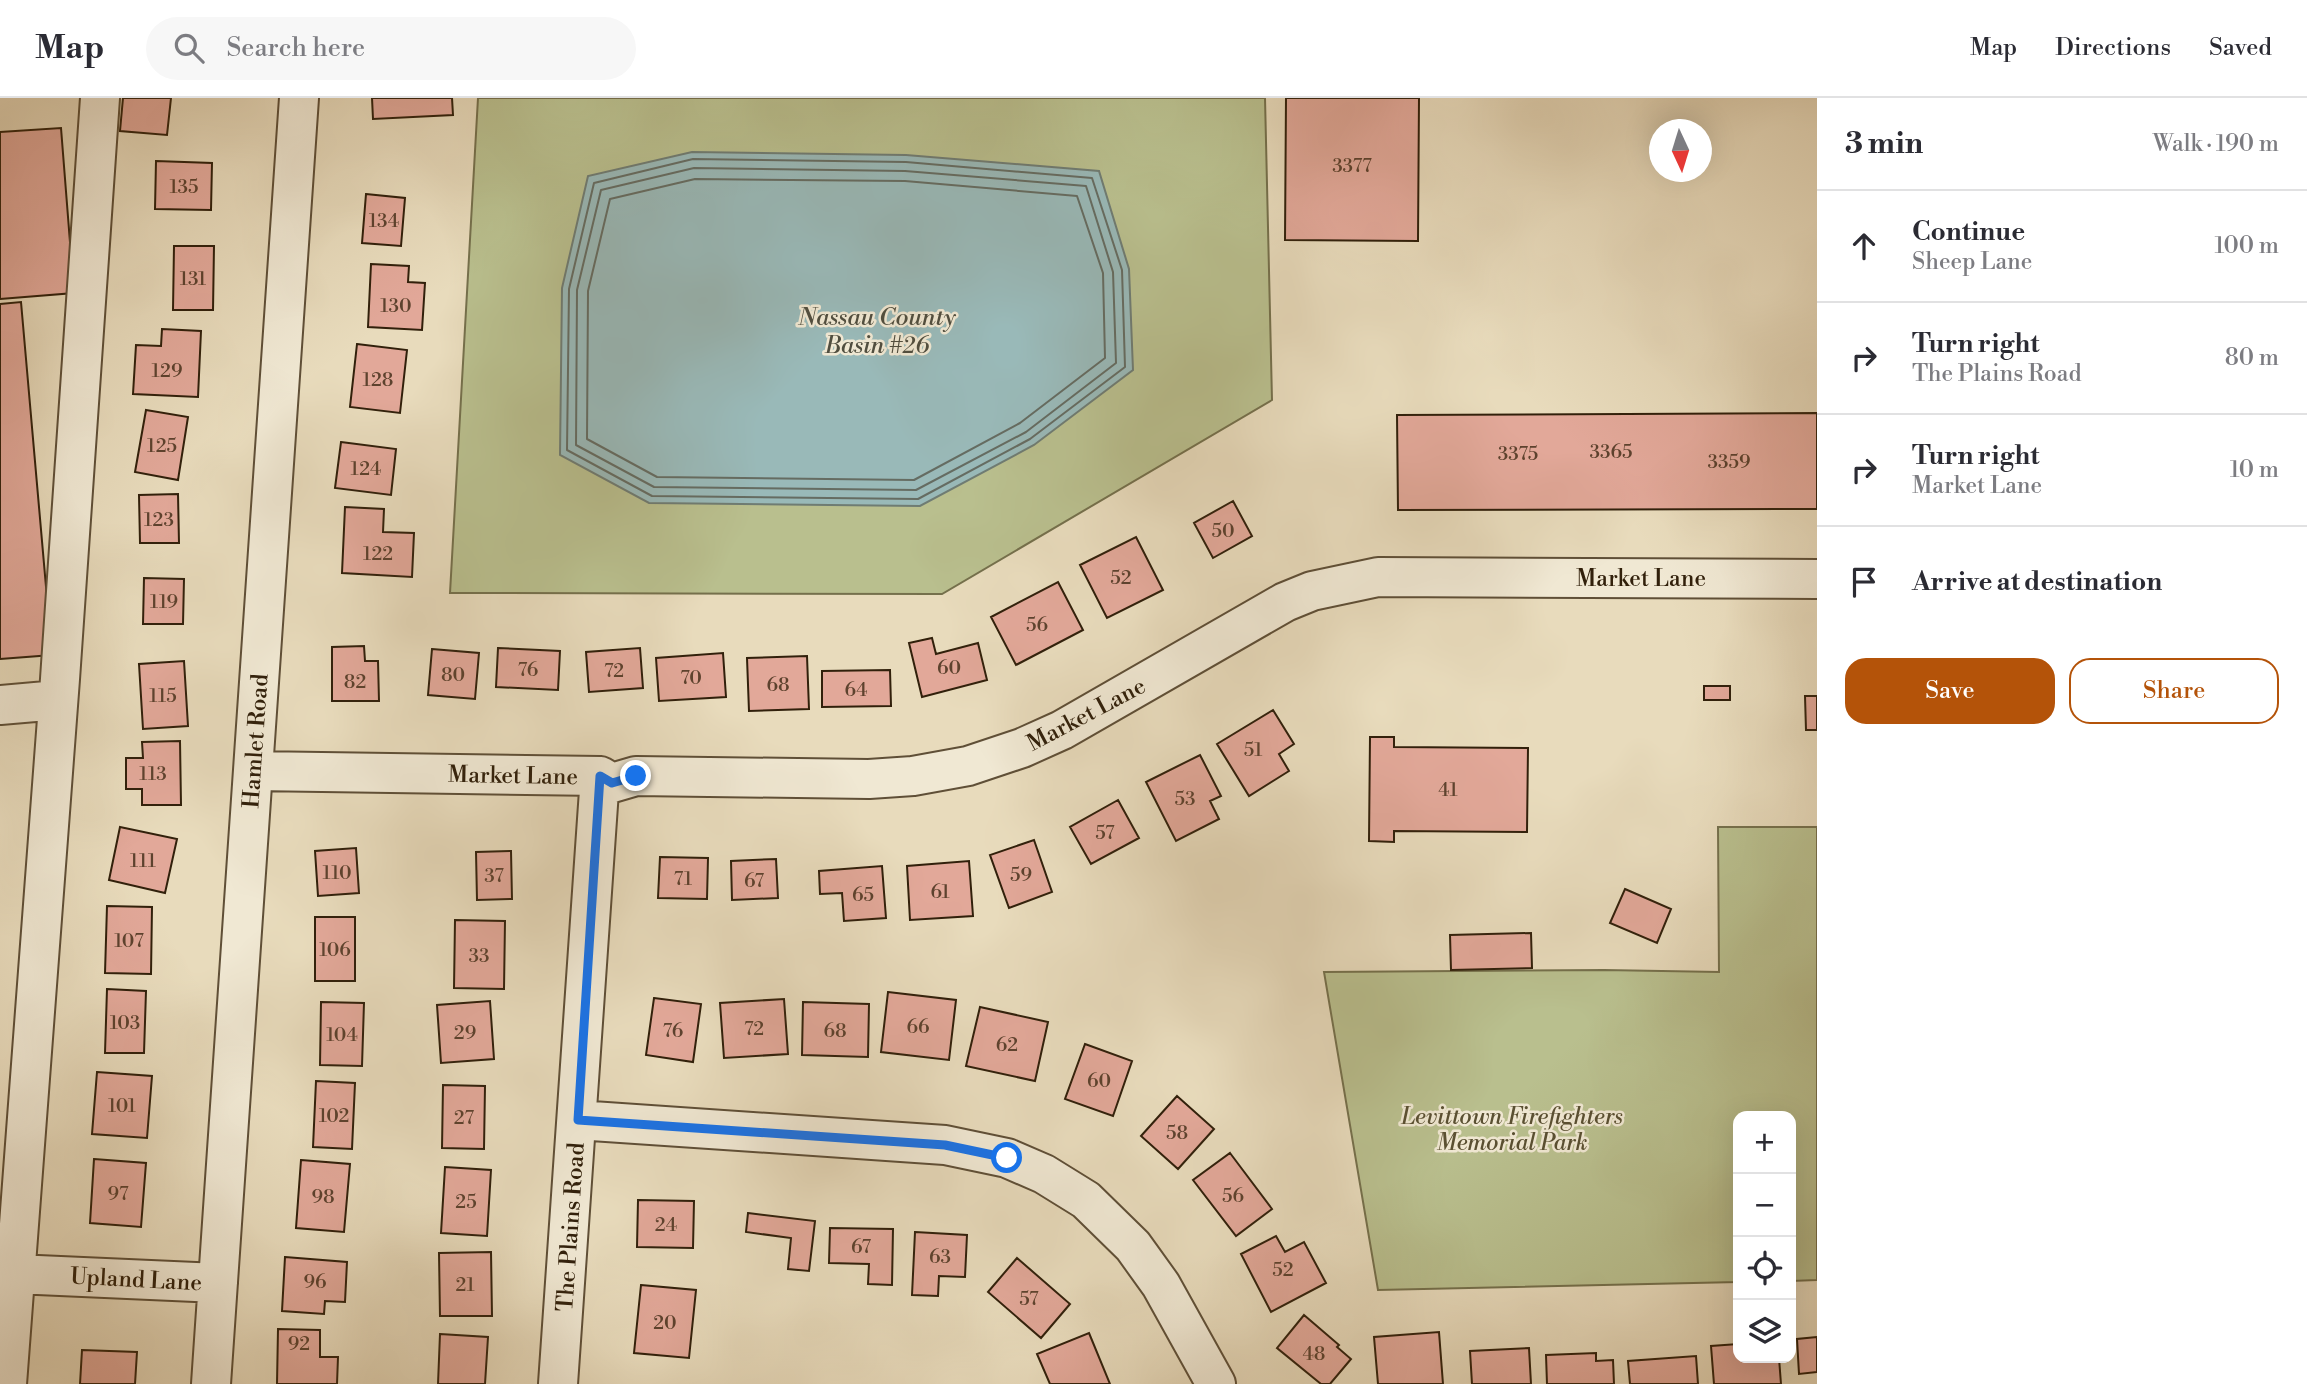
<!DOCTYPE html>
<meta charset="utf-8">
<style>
body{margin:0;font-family:"Libre Bodoni",serif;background:#f7f7f7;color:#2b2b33}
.controls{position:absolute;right:21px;bottom:21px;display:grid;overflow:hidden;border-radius:14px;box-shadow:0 7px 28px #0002}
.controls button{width:63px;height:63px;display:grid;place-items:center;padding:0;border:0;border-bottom:2px solid #e1e1e2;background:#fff;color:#2b2b33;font:35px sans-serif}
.compass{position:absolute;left:1649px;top:21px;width:63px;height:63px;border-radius:50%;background:#fff;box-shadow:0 7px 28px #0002;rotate:176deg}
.stop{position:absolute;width:21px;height:21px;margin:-16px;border:5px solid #1a73e8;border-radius:50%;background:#fff}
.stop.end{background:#1a73e8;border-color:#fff;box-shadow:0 2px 7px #0008}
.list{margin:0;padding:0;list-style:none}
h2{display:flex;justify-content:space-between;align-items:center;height:91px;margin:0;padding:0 28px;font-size:30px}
h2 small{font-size:23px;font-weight:400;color:#7c7c81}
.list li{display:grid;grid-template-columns:46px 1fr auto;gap:21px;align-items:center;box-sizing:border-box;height:112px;padding:0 28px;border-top:2px solid #e1e1e2}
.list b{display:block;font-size:26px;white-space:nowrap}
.list p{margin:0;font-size:23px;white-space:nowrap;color:#7c7c81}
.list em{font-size:23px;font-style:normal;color:#7c7c81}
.actions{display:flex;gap:14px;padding:21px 28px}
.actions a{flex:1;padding:16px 0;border:2px solid #b45309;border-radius:21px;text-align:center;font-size:24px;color:#b45309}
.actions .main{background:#b45309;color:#fff}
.icon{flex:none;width:38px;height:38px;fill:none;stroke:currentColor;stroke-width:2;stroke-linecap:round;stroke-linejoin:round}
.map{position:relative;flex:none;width:1817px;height:1286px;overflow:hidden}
header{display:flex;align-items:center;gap:42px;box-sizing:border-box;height:98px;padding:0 35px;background:#fff;border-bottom:2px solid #e1e1e2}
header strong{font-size:33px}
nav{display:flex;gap:38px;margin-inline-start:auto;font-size:24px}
.search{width:490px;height:63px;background:#f7f7f7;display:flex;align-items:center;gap:18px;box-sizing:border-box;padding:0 24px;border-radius:38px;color:#7c7c81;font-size:26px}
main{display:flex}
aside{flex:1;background:#fff}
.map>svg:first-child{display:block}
</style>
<header>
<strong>Map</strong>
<div class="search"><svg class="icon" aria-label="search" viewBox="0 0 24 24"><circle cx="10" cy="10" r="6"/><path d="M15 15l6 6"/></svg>Search here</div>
<nav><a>Map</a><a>Directions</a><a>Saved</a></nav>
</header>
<main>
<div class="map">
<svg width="1817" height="1286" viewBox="0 0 1817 1286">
<rect width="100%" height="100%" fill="#e8dbbc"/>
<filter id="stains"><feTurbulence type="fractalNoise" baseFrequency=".00286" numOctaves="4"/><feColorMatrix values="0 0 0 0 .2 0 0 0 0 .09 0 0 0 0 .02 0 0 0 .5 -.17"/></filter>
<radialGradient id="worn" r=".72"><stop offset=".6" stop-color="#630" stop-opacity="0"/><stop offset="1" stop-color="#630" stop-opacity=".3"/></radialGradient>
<path fill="#b9bf8e" stroke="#75704c" stroke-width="2" d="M478 0H1265L1272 302 942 496 450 495Z
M1718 729H1817V1182L1791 1183V1018H1738V1184L1378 1192 1324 874 1604 872 1719 874Z"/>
<path fill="#99b9b8" stroke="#6f7c73" stroke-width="2" d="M692 54 906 57 1099 73 1129 171 1133 272 1034 347 920 408 649 405 560 357 562 190 588 78Z"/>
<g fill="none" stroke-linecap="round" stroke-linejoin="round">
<path stroke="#656c62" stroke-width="2" d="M693 61 906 64 1092 80 1122 172 1125 269 1030 341 918 401 652 398 567 352 569 191 594 85Z
M694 70 905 73 1086 88 1113 174 1116 265 1026 334 916 392 654 389 576 347 577 192 601 92Z
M695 81 905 83 1077 98 1103 175 1105 260 1020 325 914 382 657 379 587 341 588 193 610 101Z"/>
</g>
<path fill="#e2a899" stroke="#31200b" stroke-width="2" d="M123 0H171L167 37 120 33Z
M372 0H452L453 17 373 21Z
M1286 0H1419L1418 143 1285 142Z
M61 30 74 195 0 201V34Z
M156 63 212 65 211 112 155 111Z
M366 96 405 100 401 148 362 145Z
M174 148H214L213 212H173Z
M371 166 409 168 408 184 425 185 422 232 368 229Z
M21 204 52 557 0 561V206Z
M162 231 201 233 198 299 133 296 136 247 161 248Z
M357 246 407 252 400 315 350 309Z
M146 312 188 319 178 382 135 374Z
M1817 315V411L1398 412 1397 317Z
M341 344 396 351 391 397 335 390Z
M178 396 179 445H140L139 397Z
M1233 403 1252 438 1213 460 1194 425Z
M345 409 384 411 383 434 414 435 412 479 342 475Z
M1136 439 1163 492 1107 520 1080 467Z
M144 480 184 481 183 526H143Z
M1058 484 1083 532 1016 567 991 519Z
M932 540 936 556 978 545 987 582 922 599 909 545Z
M364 548 365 563H378L379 603H332V549Z
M498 550 560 553 558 592 496 589Z
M640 550 643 590 589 594 586 554Z
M432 551 479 555 475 601 428 597Z
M723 555 726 599 659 603 656 560Z
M807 558 809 611 749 613 747 560Z
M184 563 188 628 143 631 139 566Z
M890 572 891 608 822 609V573Z
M1704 588H1730V602H1704Z
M1805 598H1817V632H1806Z
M1273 612 1294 646 1279 656 1289 673 1249 698 1217 646Z
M1370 639H1394V649L1528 650 1527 734 1394 733V744L1369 743Z
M180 643 181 707H142V691H126V660H143L142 644Z
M1200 657 1221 698 1210 703 1219 721 1176 743 1146 684Z
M1118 702 1139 740 1091 766 1070 729Z
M120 729 177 741 165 795 109 782Z
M1034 742 1052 794 1009 810 990 757Z
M356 750 359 795 318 798 315 753Z
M511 753 512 801 477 802 476 754Z
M660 759 708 760 707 801 658 800Z
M776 761 778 800 732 802 731 763Z
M969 763 973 818 910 822 907 768Z
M882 768 886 820 844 823 842 795 820 796 819 773Z
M1625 791 1671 811 1657 845 1610 825Z
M107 808 152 809 151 876 105 875Z
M315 819H355V883H315Z
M455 822 505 823 504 891 454 890Z
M1531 835 1532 870 1451 872 1450 837Z
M107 891 146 893 144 955H105Z
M888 894 956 902 949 962 881 954Z
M654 900 701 906 693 964 646 957Z
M784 901 788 956 724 960 720 905Z
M490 903 494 961 441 965 437 907Z
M321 904 364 905 362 968 320 967Z
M803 904 869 906 868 959 802 957Z
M980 909 1048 924 1035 983 966 968Z
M1085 946 1132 963 1113 1018 1065 1001Z
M97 974 152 978 147 1040 92 1036Z
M316 983 355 985 352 1051 313 1049Z
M443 987 485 988 484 1051 442 1050Z
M1177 998 1214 1031 1178 1071 1141 1038Z
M1230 1055 1272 1111 1236 1138 1193 1082Z
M94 1061 146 1065 141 1129 90 1125Z
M301 1062 350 1066 344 1134 296 1130Z
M445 1069 491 1072 487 1138 441 1135Z
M638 1102 694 1103 693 1150 637 1149Z
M748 1115 815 1123 809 1173 788 1171 791 1140 746 1134Z
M830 1130 893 1131 892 1187 868 1186 869 1166 829 1165Z
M915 1134 967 1137 965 1179 939 1178 938 1198 912 1197Z
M1276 1138 1285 1154 1304 1144 1326 1185 1271 1214 1241 1156Z
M491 1154 492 1218H440L439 1155Z
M285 1159 347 1164 345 1204 325 1203 324 1216 282 1213Z
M1017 1160 1070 1206 1041 1240 988 1194Z
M641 1187 696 1192 689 1260 634 1255Z
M1304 1217 1339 1247 1337 1249 1351 1261 1330 1286H1321L1277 1250Z
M278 1231 320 1232V1259H338L337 1286H277Z
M1439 1234 1443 1286H1378L1374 1239Z
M1089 1235 1110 1286H1050L1037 1256Z
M440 1236 488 1239 485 1286H438Z
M1817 1239V1274L1799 1276 1797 1241Z
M1738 1246V1260H1779L1781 1286H1714L1711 1248Z
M1529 1250 1531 1286H1472L1470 1253Z
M82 1252 137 1254 135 1286H80Z
M1596 1255V1263L1613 1262 1614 1286H1547L1546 1257Z
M1696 1258 1698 1286H1630L1628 1263Z"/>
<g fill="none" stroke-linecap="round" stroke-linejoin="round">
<defs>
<path id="minor" d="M0 607 58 602
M253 673 600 678 612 685 636 678 869 681 913 678 968 668 1022 650 1062 632 1285 504 1312 493 1378 479 1817 481
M577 1022 945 1047 1007 1060 1044 1076 1086 1102 1133 1148 1161 1187 1216 1286
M15 1176 218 1185
M7 1286 60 581 100 0
M211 1286 299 0
M558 1286 600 678"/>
</defs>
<use href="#minor" stroke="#5f4f37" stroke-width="42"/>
<use href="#minor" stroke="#f0e8d3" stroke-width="38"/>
</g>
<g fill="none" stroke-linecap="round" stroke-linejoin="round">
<path stroke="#1a73e8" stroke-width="9" d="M636 678 612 685 600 678 578 1022 945 1047 1007 1060"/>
</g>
<g text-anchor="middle" stroke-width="5" stroke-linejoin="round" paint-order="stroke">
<g font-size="19" fill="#5d422e">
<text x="1352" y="74">3377</text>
<text x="184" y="95">135</text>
<text x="384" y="129">134</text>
<text x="193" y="187">131</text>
<text x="396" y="214">130</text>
<text x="167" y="279">129</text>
<text x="378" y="288">128</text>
<text x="162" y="354">125</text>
<text x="1611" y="360">3365</text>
<text x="1518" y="362">3375</text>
<text x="1729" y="370">3359</text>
<text x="366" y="377">124</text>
<text x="159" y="428">123</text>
<text x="1223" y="439">50</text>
<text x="378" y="462">122</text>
<text x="1121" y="486">52</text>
<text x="164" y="510">119</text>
<text x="1037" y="533">56</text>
<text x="949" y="576">60</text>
<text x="528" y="578">76</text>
<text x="614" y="579">72</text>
<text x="453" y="583">80</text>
<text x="691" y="586">70</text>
<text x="355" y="590">82</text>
<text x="778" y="593">68</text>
<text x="856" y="598">64</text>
<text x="163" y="604">115</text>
<text x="1253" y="658">51</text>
<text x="153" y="682">113</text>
<text x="1448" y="698">41</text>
<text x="1185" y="707">53</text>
<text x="1105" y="741">57</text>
<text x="143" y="769">111</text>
<text x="337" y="781">110</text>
<text x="1021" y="783">59</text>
<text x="494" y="784">37</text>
<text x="683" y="787">71</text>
<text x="754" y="789">67</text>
<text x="940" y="800">61</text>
<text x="863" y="803">65</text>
<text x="129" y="849">107</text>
<text x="335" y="858">106</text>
<text x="479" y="864">33</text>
<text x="125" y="931">103</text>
<text x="918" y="935">66</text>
<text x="754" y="937">72</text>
<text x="673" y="939">76</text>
<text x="835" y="939">68</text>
<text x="465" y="941">29</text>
<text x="342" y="943">104</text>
<text x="1007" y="953">62</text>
<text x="1099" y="989">60</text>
<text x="122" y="1014">101</text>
<text x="334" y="1024">102</text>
<text x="464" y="1026">27</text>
<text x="1177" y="1041">58</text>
<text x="118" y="1102">97</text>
<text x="1233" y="1104">56</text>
<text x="323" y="1105">98</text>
<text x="466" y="1110">25</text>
<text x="666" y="1133">24</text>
<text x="861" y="1155">67</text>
<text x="940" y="1165">63</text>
<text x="1283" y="1178">52</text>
<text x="315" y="1190">96</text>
<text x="465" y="1193">21</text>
<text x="1029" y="1207">57</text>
<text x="665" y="1231">20</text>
<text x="299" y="1252">92</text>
<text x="1314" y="1262">48</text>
</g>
<g font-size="23" fill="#31200b" stroke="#f0e8d3">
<text x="1641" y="488">Market Lane</text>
<text transform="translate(1086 616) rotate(-28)" y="8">Market Lane</text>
<text transform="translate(255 643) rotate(-86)" y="8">Hamlet Road</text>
<text transform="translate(513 677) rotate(1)" y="8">Market Lane</text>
<text transform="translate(570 1129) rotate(-86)" y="8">The Plains Road</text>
<text transform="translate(136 1181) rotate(3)" y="8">Upland Lane</text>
</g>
<g font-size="23" font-style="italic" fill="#5a5032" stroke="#f0e8d3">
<text x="1512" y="1026">Levittown Firefighters<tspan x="1512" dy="26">Memorial Park</tspan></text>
</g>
<g font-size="24" font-style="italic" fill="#504e3f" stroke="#f0e8d3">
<text x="877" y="227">Nassau County<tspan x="877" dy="28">Basin #26</tspan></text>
</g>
</g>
<rect width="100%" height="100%" filter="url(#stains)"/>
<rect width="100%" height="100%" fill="url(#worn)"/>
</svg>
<div class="controls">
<button>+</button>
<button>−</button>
<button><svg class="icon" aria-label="locate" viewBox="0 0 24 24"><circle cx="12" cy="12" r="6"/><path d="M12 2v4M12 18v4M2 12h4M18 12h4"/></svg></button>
<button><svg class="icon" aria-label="layers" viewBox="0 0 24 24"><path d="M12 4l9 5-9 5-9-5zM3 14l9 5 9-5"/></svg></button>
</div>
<svg class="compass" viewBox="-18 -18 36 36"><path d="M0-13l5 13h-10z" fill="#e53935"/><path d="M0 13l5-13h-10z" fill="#7c7c81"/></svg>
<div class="stop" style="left:1007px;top:1060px"></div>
<div class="stop end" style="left:636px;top:678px"></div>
</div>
<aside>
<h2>3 min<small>Walk · 190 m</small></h2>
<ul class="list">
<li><svg class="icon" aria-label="ahead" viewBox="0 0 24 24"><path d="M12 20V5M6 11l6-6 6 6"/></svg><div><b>Continue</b><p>Sheep Lane</p></div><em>100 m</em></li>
<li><svg class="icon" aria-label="right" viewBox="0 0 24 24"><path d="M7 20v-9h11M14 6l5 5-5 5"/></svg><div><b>Turn right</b><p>The Plains Road</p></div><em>80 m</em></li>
<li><svg class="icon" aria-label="right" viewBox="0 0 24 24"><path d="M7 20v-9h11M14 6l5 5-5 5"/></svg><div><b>Turn right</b><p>Market Lane</p></div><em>10 m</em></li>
<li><svg class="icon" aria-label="arrive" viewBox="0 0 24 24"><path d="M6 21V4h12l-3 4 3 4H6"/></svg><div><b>Arrive at destination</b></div></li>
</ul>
<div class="actions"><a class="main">Save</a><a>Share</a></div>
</aside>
</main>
